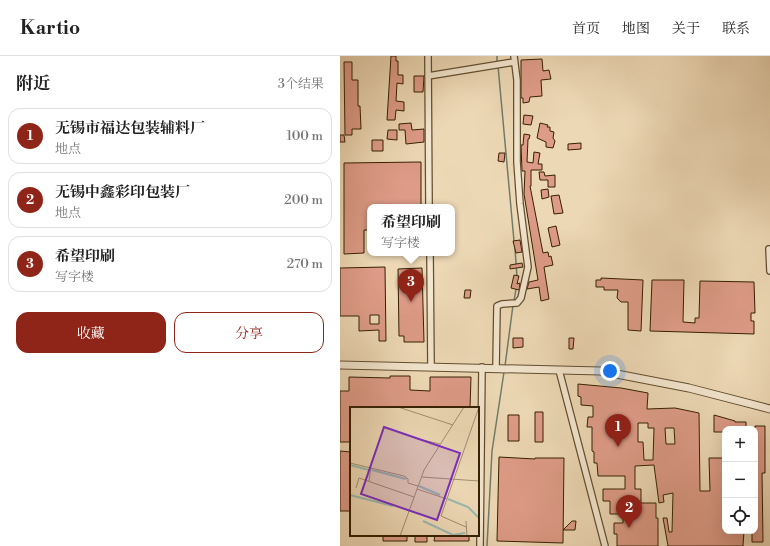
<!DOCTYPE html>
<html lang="zh">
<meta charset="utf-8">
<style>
body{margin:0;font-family:"Libre Bodoni","Noto Serif SC",serif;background:#f2f2f2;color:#222}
.controls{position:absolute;right:12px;bottom:12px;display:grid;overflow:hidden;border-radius:8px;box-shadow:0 4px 16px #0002}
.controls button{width:36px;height:36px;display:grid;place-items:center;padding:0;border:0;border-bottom:1px solid #e0e0e0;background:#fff;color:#222;font:20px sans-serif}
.you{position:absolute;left:270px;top:315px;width:14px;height:14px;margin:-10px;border:3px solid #fff;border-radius:50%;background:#1a73e8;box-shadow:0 0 0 6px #1a73e833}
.badge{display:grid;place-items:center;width:26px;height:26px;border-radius:50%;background:#8f2418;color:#fff;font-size:13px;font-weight:700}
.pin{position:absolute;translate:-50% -33px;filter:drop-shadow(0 1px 2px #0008)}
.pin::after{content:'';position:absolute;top:21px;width:14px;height:12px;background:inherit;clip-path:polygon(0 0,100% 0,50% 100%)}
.popup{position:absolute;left:27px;top:148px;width:88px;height:52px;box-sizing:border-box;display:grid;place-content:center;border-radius:8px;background:#fff;filter:drop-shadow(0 1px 3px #0005);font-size:13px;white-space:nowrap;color:#767676}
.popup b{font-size:15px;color:#222}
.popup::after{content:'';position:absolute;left:50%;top:100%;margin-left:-8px;border:8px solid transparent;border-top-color:#fff}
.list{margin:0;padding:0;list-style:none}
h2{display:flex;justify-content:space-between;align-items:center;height:52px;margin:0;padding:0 16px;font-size:17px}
h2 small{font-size:13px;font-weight:400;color:#767676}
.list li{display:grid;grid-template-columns:26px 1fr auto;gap:12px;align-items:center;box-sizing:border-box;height:56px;margin:0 8px 8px;padding:0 8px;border:1px solid #e0e0e0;border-radius:12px}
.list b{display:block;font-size:15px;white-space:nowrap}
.list p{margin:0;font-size:13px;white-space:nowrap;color:#767676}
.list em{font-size:13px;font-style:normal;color:#767676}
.actions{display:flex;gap:8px;padding:12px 16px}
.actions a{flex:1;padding:9px 0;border:1px solid #8f2418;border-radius:12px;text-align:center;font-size:14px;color:#8f2418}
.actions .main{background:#8f2418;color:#fff}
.icon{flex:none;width:22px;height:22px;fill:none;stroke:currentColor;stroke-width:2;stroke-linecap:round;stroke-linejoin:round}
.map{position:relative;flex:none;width:430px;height:490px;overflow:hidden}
header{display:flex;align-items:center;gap:24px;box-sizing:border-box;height:56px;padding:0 20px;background:#fff;border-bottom:1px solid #e0e0e0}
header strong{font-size:19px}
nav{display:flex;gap:22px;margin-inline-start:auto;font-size:14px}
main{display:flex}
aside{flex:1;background:#fff}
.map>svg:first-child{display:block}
</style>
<header>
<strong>Kartio</strong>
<nav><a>首页</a><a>地图</a><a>关于</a><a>联系</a></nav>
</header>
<main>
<aside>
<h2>附近<small>3个结果</small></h2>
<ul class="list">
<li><span class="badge">1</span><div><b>无锡市福达包装辅料厂</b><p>地点</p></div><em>100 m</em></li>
<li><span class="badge">2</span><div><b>无锡中鑫彩印包装厂</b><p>地点</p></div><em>200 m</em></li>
<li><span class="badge">3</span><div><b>希望印刷</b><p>写字楼</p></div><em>270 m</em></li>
</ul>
<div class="actions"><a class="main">收藏</a><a>分享</a></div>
</aside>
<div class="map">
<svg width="430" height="490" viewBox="0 0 430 490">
<rect width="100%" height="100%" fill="#edd8b5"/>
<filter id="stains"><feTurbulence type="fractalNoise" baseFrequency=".005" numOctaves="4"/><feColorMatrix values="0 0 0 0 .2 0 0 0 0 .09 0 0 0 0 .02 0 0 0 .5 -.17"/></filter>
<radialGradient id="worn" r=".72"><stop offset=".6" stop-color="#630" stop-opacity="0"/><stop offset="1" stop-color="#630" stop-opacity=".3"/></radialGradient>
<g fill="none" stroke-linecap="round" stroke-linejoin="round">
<path stroke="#717c6b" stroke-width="1.5" d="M157 0V6
M158 10 174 185
M175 193 177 221
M174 245 176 233
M165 310 173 249
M147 490 152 395 164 316"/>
</g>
<path fill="#de9b87" stroke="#352003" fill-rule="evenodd" d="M51 0H56V5H58V19H63V28L57 27 56 45 64 46V55L56 54 55 64H47Z
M202 3 203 15 209 14 211 23 201 24 202 40 190 41 189 46 183 47V42H181V4Z
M4 6H12V24H18V50H20L21 73H12V79H5Z
M74 20H84L83 36H74Z
M184 59 193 60 191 69 183 68Z
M71 67 72 74 84 73V86L66 88 65 74H59V68Z
M200 67 208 69 207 71H210V75L214 76 213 82 215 85 213 92 206 91V86L197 82Z
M48 74H57V84L47 83Z
M184 78 190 79 189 83H188L187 106 193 107 194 96 200 97 198 108H202V114H191V130H190L203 197 208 196 209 201 211 200 213 209 204 211 209 243 201 245 199 231 187 233 189 226 198 224 184 138 185 115H182L181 89H183Z
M0 79H4L5 86H0Z
M32 84H43V95H32Z
M241 87V93L228 94V88Z
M159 97H165L164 106 158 105Z
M81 106V151H30V174H24V197L4 198V107Z
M199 116H204L205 120 215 119V131H208V124H200Z
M208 133 209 141 202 143 201 134Z
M219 139 223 157 214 158 211 140Z
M216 170 220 189 212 191 208 172Z
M180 184 182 196 176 197 173 185Z
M182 207 183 211 170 213V209Z
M45 211 46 285H39V274L19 275V260H0V212ZM30 259H39V268H30Z
M82 212 84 286H64V280H59L58 213Z
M174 219 179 220 177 228 180 227 179 234 171 232Z
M261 222 303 224 301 275 288 274V246H281L277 242 278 234H264V231H256V224H261Z
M312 224H344L343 266 355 267V262H359L360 225 414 226 415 257H411V265H414V278L310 275Z
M125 234H131L130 242H124Z
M173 282H183V291L173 292Z
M229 282H234L233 293H229Z
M50 320H70V334L90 335V321H131L130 352H11V386H0V335H9V321L50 322Z
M238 328 281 332 308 337 307 353 335 352 359 357 360 435H370L369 402H385V475H404L403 490H328L323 462H327L329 476H332L333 437 323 439 324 446 319 447 314 409 295 410V433H301V447H316V462H318V490H277V478H274V467H283V458H270V445H263V433H285V420H258L257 407H254V396L252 395V371H247L248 361H253V350L241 349V341L238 340ZM298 367H308V372H314L313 404H304L303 386H298ZM325 372H334L335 388H326Z
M195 356H203V386H195Z
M168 359H179V385H168Z
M374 359 395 365V366H406V373H385V376H374Z
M415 370H425V417H422L423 486H412V475H415Z
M0 395 11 396V455H0Z
M159 401 195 403V402H224L223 487 157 485Z
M232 465H236L235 474H223Z
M43 479H67V485H43Z
M75 479H87V486H75Z
M95 479H129V485H94Z"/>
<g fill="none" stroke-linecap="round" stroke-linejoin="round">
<defs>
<path id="minor" d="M88 0 89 151
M88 20 174 6
M429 193 430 215
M90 197 91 310
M156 312 157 250 162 248 177 247 181 242 188 211 180 148 177 106V24L174 0
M219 314 265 490
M140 490 142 311"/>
<path id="tertiary" d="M0 309 261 315 349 332 430 353"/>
</defs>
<use href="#minor" stroke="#634e30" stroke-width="8"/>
<use href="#tertiary" stroke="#634e30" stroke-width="9"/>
<use href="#minor" stroke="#f3e6cf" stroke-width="5.5"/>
<use href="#tertiary" stroke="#f3e6cf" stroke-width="7"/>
</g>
<g transform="translate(10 351)">
<rect width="129" height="129" fill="#edd8b5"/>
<path fill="none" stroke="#99b9b0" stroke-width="2" d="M0 58 19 63M22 63 56 72M69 79 90 88M0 88 43 99M98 92 118 100 129 111M73 114 103 128 115 126"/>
<path fill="none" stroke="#a38e6e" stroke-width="1" d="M48 0 103 18M64 31 90 37M0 56 54 69 58 72V76L68 79M72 70 129 74M19 74 21 60M6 81 9 71 64 90M67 82 97 92M116 114 117 129M116 120 91 109 129 0M50 129 74 63 114 0"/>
<path fill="#7b2cbf" fill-opacity="0.15" stroke="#7b2cbf" stroke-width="2" d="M34 20 110 46 87 113 11 87Z"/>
<rect width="129" height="129" fill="none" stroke="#352003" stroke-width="2"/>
</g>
<rect width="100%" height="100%" filter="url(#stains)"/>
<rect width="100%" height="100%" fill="url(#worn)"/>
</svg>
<div class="controls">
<button>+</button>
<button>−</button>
<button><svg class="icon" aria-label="locate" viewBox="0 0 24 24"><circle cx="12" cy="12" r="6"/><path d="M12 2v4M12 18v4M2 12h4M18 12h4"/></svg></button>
</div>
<div class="you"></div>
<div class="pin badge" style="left:278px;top:391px">1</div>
<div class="pin badge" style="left:289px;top:472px">2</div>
<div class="pin badge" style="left:71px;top:246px">3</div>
<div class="popup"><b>希望印刷</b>写字楼</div>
</div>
</main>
